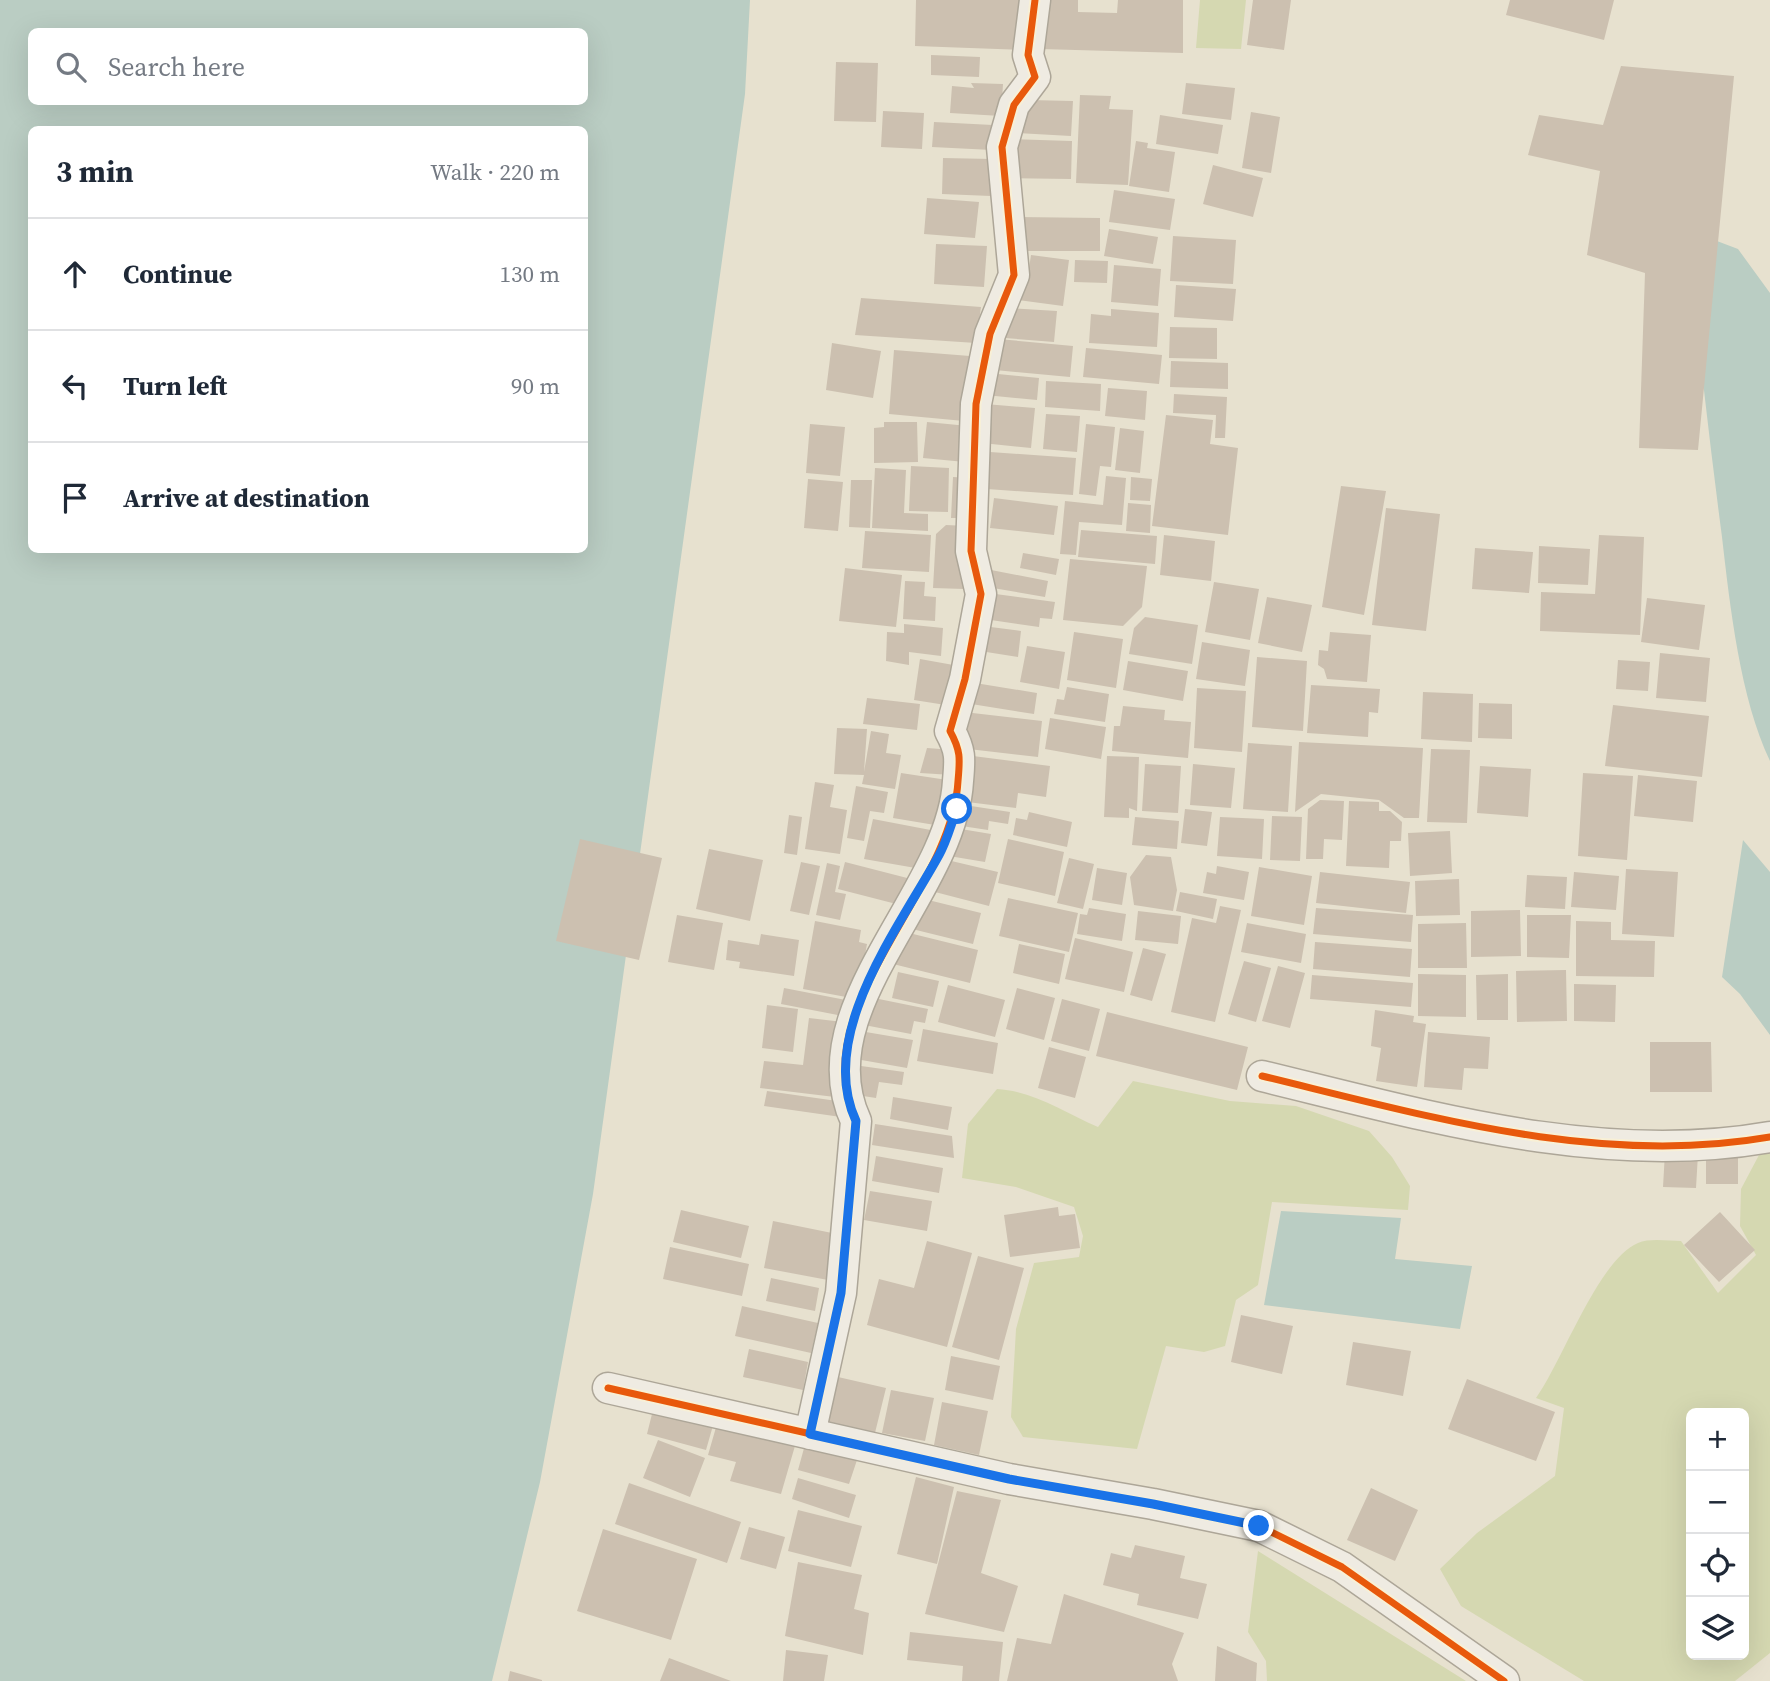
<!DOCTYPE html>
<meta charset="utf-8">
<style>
body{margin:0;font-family:"Source Serif 4",serif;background:#f6f6f7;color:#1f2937}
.controls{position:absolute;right:21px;bottom:21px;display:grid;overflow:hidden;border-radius:10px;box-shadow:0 7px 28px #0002}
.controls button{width:63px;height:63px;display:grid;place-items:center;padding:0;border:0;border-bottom:2px solid #e0e1e3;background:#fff;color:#1f2937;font:35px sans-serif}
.stop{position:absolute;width:21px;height:21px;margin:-16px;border:5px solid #1a73e8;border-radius:50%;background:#fff}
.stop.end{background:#1a73e8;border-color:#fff;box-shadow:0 2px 7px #0008}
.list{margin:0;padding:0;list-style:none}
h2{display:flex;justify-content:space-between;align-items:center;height:91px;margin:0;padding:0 28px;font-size:30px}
h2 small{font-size:23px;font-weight:400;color:#747a83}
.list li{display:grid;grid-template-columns:46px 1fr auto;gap:21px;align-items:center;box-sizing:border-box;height:112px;padding:0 28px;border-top:2px solid #e0e1e3}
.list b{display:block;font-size:26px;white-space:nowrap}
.list em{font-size:23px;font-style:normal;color:#747a83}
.icon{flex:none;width:38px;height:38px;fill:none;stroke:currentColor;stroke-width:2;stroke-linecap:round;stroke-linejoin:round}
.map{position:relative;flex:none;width:1770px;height:1681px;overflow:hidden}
.search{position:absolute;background:#fff;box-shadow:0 7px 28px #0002;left:28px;top:28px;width:560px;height:77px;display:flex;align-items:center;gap:18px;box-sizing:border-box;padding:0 24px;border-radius:10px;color:#747a83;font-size:26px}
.panel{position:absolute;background:#fff;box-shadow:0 7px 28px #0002;left:28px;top:126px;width:560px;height:427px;border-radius:10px}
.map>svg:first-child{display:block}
</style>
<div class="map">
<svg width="1770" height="1681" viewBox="0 0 1770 1681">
<rect width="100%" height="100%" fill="#e7e1cf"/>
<path fill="#d5d8b1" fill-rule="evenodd" d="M1200 0H1246L1241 49 1196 48Z
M1133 1081 1230 1101 1296 1106 1369 1131 1392 1157 1410 1186 1408 1210 1272 1202 1258 1285 1236 1300 1225 1346 1204 1352 1166 1346 1137 1449 1023 1437 1011 1417 1016 1329 1034 1263 1079 1257 1083 1236 1074 1207 1016 1187 962 1178 968 1124 997 1089C1034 1091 1065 1113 1098 1127Z
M1770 1153V1653L1735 1681H1584L1461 1606 1440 1569 1477 1533 1555 1476 1564 1408 1536 1398C1563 1360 1598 1260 1638 1243 1649 1238 1669 1241 1681 1241L1718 1293 1756 1255 1740 1226 1741 1189 1759 1155ZM1691 1413H1744V1655H1691Z
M1258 1551 1466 1681H1267L1266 1661 1248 1632Z"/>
<path fill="#bacdc3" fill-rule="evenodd" d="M0 0H750L745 94 593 1194 540 1482 492 1681H0ZM32 32H584V102H32ZM32 130H584V550H32Z
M1709 238 1738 249 1770 293V761C1740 698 1730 606 1722 537 1710 446 1700 356 1690 265Z
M1743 840 1770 872V1035L1740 994 1722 977Z
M1281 1211 1401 1218 1395 1259 1472 1266 1460 1329 1264 1305Z"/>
<path fill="#ccc0b0" d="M916 0H1025L1023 50 915 46Z
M1040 0H1078V12L1117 13 1118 0H1183V53L1040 49Z
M1253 0H1291L1284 50 1247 45Z
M1510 0H1614L1604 40 1506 15Z
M931 55 980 57 979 77 931 75Z
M836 62 878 63 876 122 834 121Z
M1621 66 1734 76 1698 450 1639 448 1645 273 1587 255 1600 171 1528 155 1539 115 1603 125Z
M971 83 1003 84 1001 116 950 113 952 86 974 88Z
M1186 83 1235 88 1231 120 1182 114Z
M1080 95 1111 96 1109 109 1133 110 1128 185 1076 183Z
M1029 100 1073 101 1071 136 1017 133Z
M883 111 924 113 922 149 881 147Z
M1251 112 1280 117 1271 173 1242 168Z
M1160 115 1223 125 1218 154 1156 144Z
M934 122 993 125 992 150 932 147Z
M1008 139 1072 141 1071 179 1007 178Z
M1136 141 1148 143 1147 148 1175 152 1169 192 1129 186Z
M943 158 992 159 991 196 942 194Z
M1213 165 1263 178 1253 217 1203 204Z
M1114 190 1175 199 1170 230 1109 222Z
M927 198 979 202 975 238 924 234Z
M1018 217 1100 218V251H1017Z
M1109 229 1158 237 1153 264 1104 256Z
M1173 236 1236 240 1233 284 1170 281Z
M936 244 987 246 984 287 934 284Z
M1031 255 1069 260 1063 306 1018 300 1028 275Z
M1075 260 1108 261 1107 283 1074 282Z
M1114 265 1161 269 1158 306 1111 302Z
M1176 285 1236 289 1233 321 1174 317Z
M861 298 981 307 976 343 855 335Z
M1007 308 1057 311 1054 342 1005 338Z
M1111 309 1159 313 1157 347 1089 343 1091 314 1111 316Z
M1170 327 1217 328V359L1169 358Z
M998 339 1073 346 1070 377 995 370Z
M832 343 881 351 873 398 826 390Z
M1086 348 1162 355 1159 384 1083 377Z
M894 350 970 356 964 421 889 414Z
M1171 361 1228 363V389L1170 387Z
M988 373 1039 378 1037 400 985 395Z
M1046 381 1101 384 1100 411 1045 407Z
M1108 388 1147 391 1145 420 1105 416Z
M1174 394 1227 397 1225 438H1215L1216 415 1173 413Z
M985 404 1035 408 1031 448 982 443Z
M1046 414 1080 416 1077 452 1043 449Z
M1166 415 1213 420 1210 444 1238 448 1228 535 1152 526Z
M884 422H917L918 462 874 463V428L884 427Z
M927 422 968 426 965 462 923 458Z
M810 424 845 427 840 476 806 473Z
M1086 424 1115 427 1111 467 1100 466 1096 496 1079 494Z
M1120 428 1144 431 1140 473 1115 470Z
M990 452 1076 458 1073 495 987 489Z
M911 466 949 468 948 512 909 511Z
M875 468 906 470 904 513 928 514V531L872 528Z
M1106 476 1126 478 1122 525 1079 522 1076 555 1060 554 1065 501 1103 505Z
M953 477 972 478 971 518H951Z
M1131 477 1152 479 1150 501 1130 500Z
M808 479 843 482 838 531 804 528Z
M851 480H872L870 528 849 527Z
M1341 486 1386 491 1364 615 1322 607Z
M994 498 1058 506 1054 535 990 528Z
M1128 503 1151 505 1150 533 1126 531Z
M1386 508 1440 514 1426 631 1372 625Z
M946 525 967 526 964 589 933 588 936 534Z
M1081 530 1157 536 1155 564 1078 557Z
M865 531 931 535 929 572 862 568Z
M1164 535 1215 541 1211 581 1160 575Z
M1599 535 1644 537 1640 635 1540 631 1541 592 1595 594Z
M1539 546 1590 549 1588 585 1538 583Z
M1475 548 1533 552 1529 593 1472 589Z
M1023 553 1059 559 1056 575 1020 568Z
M1070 559 1147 566 1142 607 1123 626 1063 620Z
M845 568 902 575 896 627 839 621Z
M991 570 1048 581 1045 597 987 587Z
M905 581 925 582 924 596 936 597 935 621 903 619Z
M1214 582 1259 589 1250 640 1205 632Z
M988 593 1055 602 1052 619 1040 618 1039 627 984 619Z
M1267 597 1312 605 1302 652 1258 643Z
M1647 598 1705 605 1699 650 1641 642Z
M1145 617 1198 625 1192 664 1129 654 1134 628Z
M904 624 943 628 941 656 909 652V665L886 661 887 632 904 633Z
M983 626 1021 631 1018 657 980 651Z
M1074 632 1123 639 1116 688 1067 680Z
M1330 632 1371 635 1367 682 1327 679 1324 669 1318 665 1319 650 1328 651Z
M1202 642 1250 650 1245 686 1196 679Z
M1027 646 1065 652 1059 689 1020 682Z
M1660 653 1710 658 1706 702 1656 698Z
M1257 657 1307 661 1303 731 1252 727Z
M920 659 959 666 952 706 914 700Z
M1618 660 1650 662 1648 691 1616 689Z
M1128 661 1188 671 1183 701 1123 690Z
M969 682 1037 693 1034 714 965 703Z
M1311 685 1380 689 1378 713 1369 712 1368 737 1307 733Z
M1067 687 1109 694 1105 722 1054 714 1057 699 1064 700Z
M1197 688 1246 691 1242 752 1194 748Z
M1423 692 1473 694 1472 742 1421 739Z
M867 698 920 704 917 730 863 724Z
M1479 703 1512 704V739L1478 738Z
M1613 705 1709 716 1702 777 1605 766Z
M1123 706 1165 710 1164 720 1191 722 1188 758 1112 751 1114 726H1120Z
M964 712 1042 721 1038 757 960 748Z
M1050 718 1106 727 1101 759 1045 749Z
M837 728 867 729 864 772 871 731 889 734 886 753 901 755 895 789 862 784 864 775 834 774Z
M1299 742 1423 748 1419 818H1404L1379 800 1321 794 1295 812Z
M1248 743 1292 746 1288 812 1243 809Z
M927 748 954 750 952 775 920 773Z
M1431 749 1470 750 1467 823 1427 822Z
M965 755 1050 766 1046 797 1018 793 1016 808 959 801Z
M1107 756 1139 757 1137 811 1129 808V818L1104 817Z
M1145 764 1181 766 1178 813 1142 811Z
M1193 764 1235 768 1231 808 1190 805Z
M1480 766 1531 769 1528 817 1477 813Z
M901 773 954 781 947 827 893 818Z
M1583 773 1633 776 1627 860 1578 856Z
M1638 775 1697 781 1693 822 1634 816Z
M815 782 834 785 830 807 847 810 840 854 805 849Z
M856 786 888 792 884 813 870 811 864 841 847 838Z
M1320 800 1344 801 1342 840 1324 839 1323 859H1306L1308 809Z
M1349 801 1379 802V811H1390L1402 822 1401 841H1390L1389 868 1346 866Z
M958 804 1010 812 1008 824 989 821 988 830 955 825Z
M1185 809 1212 812 1207 846 1181 843Z
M1029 812 1072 822 1067 847 1013 835 1016 818 1027 820Z
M789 815 802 817 797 855 784 853Z
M1272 816 1302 817 1300 861 1270 860Z
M1135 817 1179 821 1177 849 1132 845Z
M1220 817 1264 819 1262 859 1217 856Z
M873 819 941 832 927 870 864 859Z
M955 828 991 834 985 862 949 856Z
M1450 831 1452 873 1410 876 1408 833Z
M580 839 662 858 639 960 556 941Z
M1008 839 1064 852 1055 896 998 883Z
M709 849 763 860 750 921 696 909Z
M1146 855 1171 857 1177 890 1173 911 1134 905 1130 877Z
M1069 858 1094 864 1083 909 1057 903Z
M943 859 998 872 989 906 935 892Z
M801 862 820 866 809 915 790 911Z
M845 862 911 879 904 906 838 889Z
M827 863 840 866 835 892 846 894 840 920 816 915Z
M1217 866 1249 872 1244 900 1203 893 1207 872 1216 874Z
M1259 867 1312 876 1304 925 1251 916Z
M1097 868 1127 873 1122 905 1092 900Z
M1626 869 1678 872 1674 937 1622 934Z
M1320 872 1410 882 1406 913 1316 903Z
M1574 872 1619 876 1616 910 1571 907Z
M1527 875 1567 877 1565 909 1525 907Z
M1459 879 1460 915 1416 916 1415 881Z
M1180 892 1217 899 1213 919 1176 911Z
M916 897 981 913 973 944 908 928Z
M1008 898 1078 913 1069 952 999 936Z
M1220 906 1241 910 1215 1022 1171 1012 1192 918 1216 923Z
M1089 908 1126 914 1122 941 1077 934 1080 914 1087 915Z
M1316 908 1413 915 1411 942 1313 934Z
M1520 910 1521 956 1471 957V911Z
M1138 911 1181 916 1178 944 1135 940Z
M677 915 723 923 714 970 668 962Z
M1527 915H1571L1569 958 1527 957Z
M815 921 861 930 859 942 867 944 857 999 803 989Z
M1576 921 1611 922V940L1655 941 1654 977 1576 976Z
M1247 923 1306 934 1301 963 1241 952Z
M1466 923 1467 968H1418V924Z
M901 931 978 950 970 983 893 964Z
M761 934 799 940 794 976 739 968 740 962 726 960 728 940 759 945Z
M1075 938 1133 952 1124 992 1065 979Z
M1315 942 1412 949 1410 977 1313 969Z
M1019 944 1065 954 1059 984 1013 973Z
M1143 948 1166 954 1152 1001 1130 995Z
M1244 961 1271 968 1256 1022 1228 1014Z
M1278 966 1305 973 1290 1028 1262 1021Z
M1566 970 1567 1021 1517 1022 1516 971Z
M898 972 939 981 933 1007 892 998Z
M1418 974 1466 975V1017L1418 1016Z
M1508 974V1020H1477L1476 975Z
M1312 975 1413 983 1411 1007 1310 999Z
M1574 984 1616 985 1615 1022 1574 1021Z
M948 985 1005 1000 995 1037 938 1022Z
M784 988 851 1001 848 1017 781 1004Z
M1017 988 1055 998 1044 1040 1006 1029Z
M864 996 928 1009 925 1023 914 1021 911 1034 859 1024Z
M1062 999 1100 1009 1089 1051 1051 1041Z
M767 1005 798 1009 793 1052 762 1048Z
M1375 1010 1414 1016 1413 1022 1426 1024 1417 1087 1376 1081 1381 1048 1371 1046Z
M1107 1012 1248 1047 1237 1090 1096 1056Z
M809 1018 843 1022 835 1097 760 1088 764 1061 803 1065Z
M923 1029 998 1043 993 1074 917 1061Z
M854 1030 913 1040 907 1068 850 1058Z
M1428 1032 1490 1037 1488 1069 1464 1068 1462 1090 1424 1087Z
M1650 1042H1711L1712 1092H1650Z
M1049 1047 1086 1057 1075 1098 1038 1088Z
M854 1065 904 1072 902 1085 879 1082 876 1098 850 1094Z
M767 1091 844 1102 841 1117 764 1106Z
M893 1097 952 1107 948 1130 890 1119Z
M875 1124 952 1136 954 1158 872 1145Z
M1665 1152 1698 1154 1696 1188 1663 1187Z
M1706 1155H1738V1184H1706Z
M876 1156 943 1168 939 1193 872 1181Z
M870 1191 932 1201 927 1231 864 1220Z
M1058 1207 1059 1216 1075 1214 1080 1248 1010 1257 1004 1215Z
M681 1210 749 1226 741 1258 673 1242Z
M1720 1212 1755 1250 1719 1282 1684 1245Z
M773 1221 837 1234 828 1280 764 1268Z
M927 1241 972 1253 947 1347 867 1325 879 1279 914 1288Z
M670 1247 749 1264 742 1296 663 1279Z
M978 1256 1024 1268 999 1360 952 1347Z
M771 1278 819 1288 815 1311 766 1301Z
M742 1306 818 1323 811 1353 735 1336Z
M1241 1315 1293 1326 1282 1374 1231 1362Z
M1353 1342 1411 1351 1403 1396 1346 1385Z
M749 1349 808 1362 803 1390 743 1377Z
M951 1356 1000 1366 993 1400 945 1390Z
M838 1377 886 1388 873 1441 826 1429Z
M1467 1379 1555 1412 1536 1461 1448 1429Z
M891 1390 934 1398 925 1441 882 1433Z
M942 1402 988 1411 979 1455 934 1445Z
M654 1406 714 1422 706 1450 647 1434Z
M719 1417 797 1439 781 1494 730 1481 736 1462 708 1455Z
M658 1440 705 1458 690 1497 643 1478Z
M806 1441 859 1454 849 1484 798 1470Z
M916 1477 954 1487 937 1564 897 1554Z
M798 1478 856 1495 849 1518 792 1499Z
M629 1483 741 1522 727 1563 615 1524Z
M1371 1488 1418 1510 1395 1561 1347 1540Z
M957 1491 1001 1500 981 1573 1018 1586 1004 1632 925 1614Z
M798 1510 862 1526 851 1567 788 1551Z
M749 1527 785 1537 776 1569 740 1559Z
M603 1529 697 1559 671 1640 577 1611Z
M1135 1545 1185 1556 1180 1578 1207 1584 1198 1619 1137 1605 1139 1594 1103 1585 1111 1553 1131 1558Z
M798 1562 862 1575 854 1609 869 1613 863 1655 785 1636Z
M1064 1594 1184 1633 1172 1664 1178 1681H1007L1017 1638 1051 1644Z
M910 1632 1003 1642 999 1681H962L963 1666 907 1660Z
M1217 1646 1257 1663 1256 1681H1215Z
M786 1650 828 1655 824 1681H783Z
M669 1658 731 1681H660Z
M510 1671 542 1680V1681H508Z"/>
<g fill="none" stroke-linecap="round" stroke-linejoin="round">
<defs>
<path id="street" d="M1262 1076C1427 1116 1600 1167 1770 1137
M608 1388 1009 1479 1153 1504 1259 1526 1342 1567 1504 1681
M810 1434 841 1293 856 1121C803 1008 952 893 958 781 960 759 961 751 950 731L965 679 981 594 971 551 976 404 990 334 1014 275 1002 147 1014 105 1035 77 1028 55 1035 0"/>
</defs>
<use href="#street" stroke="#ada698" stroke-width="33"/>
<use href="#street" stroke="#efebe2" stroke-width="30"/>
<defs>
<path id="cycleway" d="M1262 1076C1427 1116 1600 1167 1770 1137
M608 1388 1009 1479 1153 1504 1259 1526 1342 1567 1504 1681
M810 1434 841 1293 856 1121C803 1008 952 893 958 781 960 759 961 751 950 731L965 679 981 594 971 551 976 404 990 334 1014 275 1002 147 1014 105 1035 77 1028 55 1035 0"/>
</defs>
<use href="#cycleway" stroke="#f8f0d6" stroke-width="11"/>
<use href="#cycleway" stroke="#e8590c" stroke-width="7"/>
</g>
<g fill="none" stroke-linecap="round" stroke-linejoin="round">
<path stroke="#1a73e8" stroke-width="9" d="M957 809C951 824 947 841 939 855 899 928 816 1035 856 1121L841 1293 810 1434 1009 1479 1153 1504 1259 1526"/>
</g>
</svg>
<div class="controls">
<button>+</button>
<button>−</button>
<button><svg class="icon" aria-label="locate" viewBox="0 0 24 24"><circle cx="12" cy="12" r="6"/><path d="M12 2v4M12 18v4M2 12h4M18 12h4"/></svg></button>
<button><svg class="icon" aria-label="layers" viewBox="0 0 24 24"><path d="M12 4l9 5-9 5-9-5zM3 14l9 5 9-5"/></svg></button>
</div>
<div class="stop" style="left:957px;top:809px"></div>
<div class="stop end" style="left:1259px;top:1526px"></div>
<div class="search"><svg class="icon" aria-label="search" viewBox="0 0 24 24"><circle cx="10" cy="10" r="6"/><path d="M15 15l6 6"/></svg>Search here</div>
<section class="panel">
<h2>3 min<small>Walk · 220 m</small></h2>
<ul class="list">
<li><svg class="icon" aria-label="ahead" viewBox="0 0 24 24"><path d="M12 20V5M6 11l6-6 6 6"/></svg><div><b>Continue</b></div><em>130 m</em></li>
<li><svg class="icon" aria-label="left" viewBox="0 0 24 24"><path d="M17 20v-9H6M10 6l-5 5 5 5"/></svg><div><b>Turn left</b></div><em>90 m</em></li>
<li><svg class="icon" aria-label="arrive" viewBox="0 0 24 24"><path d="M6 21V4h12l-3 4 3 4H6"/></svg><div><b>Arrive at destination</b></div></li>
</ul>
</section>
</div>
